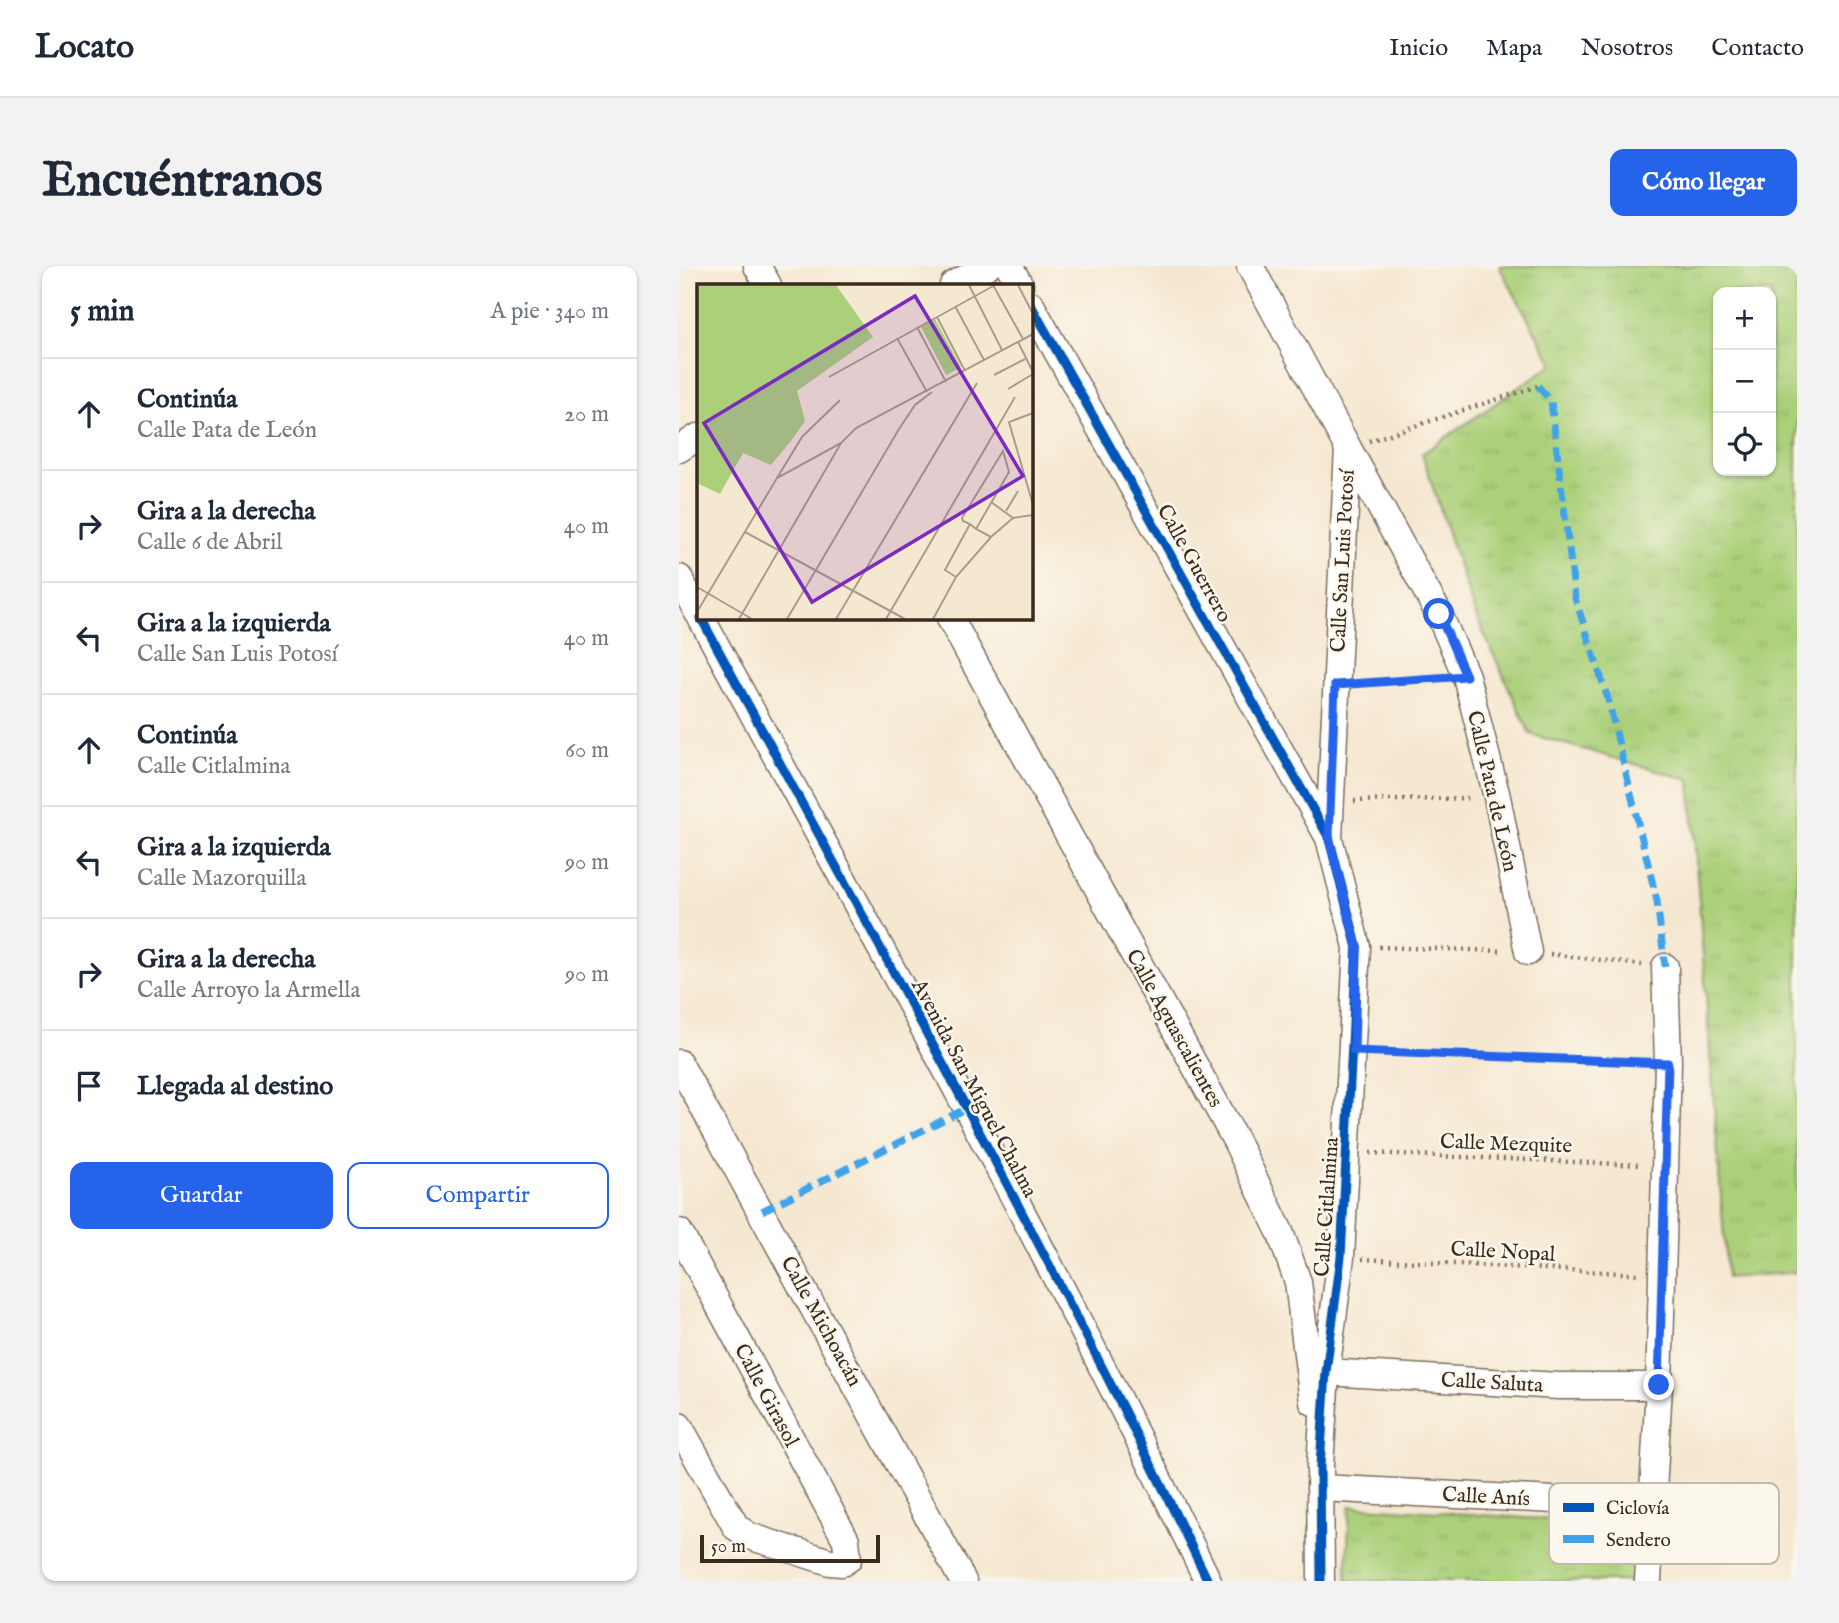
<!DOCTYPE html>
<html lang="es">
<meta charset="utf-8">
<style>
body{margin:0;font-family:"IM FELL English",serif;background:#f2f2f3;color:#1f2937}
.controls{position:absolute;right:21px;top:21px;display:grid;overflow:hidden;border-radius:14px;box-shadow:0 2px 5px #0004}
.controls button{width:63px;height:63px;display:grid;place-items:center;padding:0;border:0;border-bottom:2px solid #e0e1e3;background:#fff;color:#1f2937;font:35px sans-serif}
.scale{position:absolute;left:21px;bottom:18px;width:180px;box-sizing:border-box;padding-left:7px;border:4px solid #3b2a1e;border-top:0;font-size:19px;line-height:24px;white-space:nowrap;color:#3b2a1e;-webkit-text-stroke:5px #fbf7ec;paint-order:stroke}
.stop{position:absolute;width:21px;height:21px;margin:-16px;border:5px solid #2563eb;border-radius:50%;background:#fff}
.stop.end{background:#2563eb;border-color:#fff;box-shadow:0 2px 7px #0008}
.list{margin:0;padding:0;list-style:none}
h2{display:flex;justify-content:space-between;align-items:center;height:91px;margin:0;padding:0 28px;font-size:30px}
h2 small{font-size:23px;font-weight:400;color:#747a83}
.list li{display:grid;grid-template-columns:46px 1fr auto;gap:21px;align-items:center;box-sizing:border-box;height:112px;padding:0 28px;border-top:2px solid #e0e1e3}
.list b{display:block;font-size:26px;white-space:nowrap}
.list p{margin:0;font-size:23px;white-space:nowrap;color:#747a83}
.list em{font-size:23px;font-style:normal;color:#747a83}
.actions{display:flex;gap:14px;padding:21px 28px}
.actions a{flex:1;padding:16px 0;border:2px solid #2563eb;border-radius:14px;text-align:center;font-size:24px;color:#2563eb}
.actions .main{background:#2563eb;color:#fff}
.icon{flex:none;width:38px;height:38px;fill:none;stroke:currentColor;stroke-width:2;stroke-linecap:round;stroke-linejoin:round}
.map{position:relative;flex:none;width:1118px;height:1315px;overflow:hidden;border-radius:14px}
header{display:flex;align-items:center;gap:42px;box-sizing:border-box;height:98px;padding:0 35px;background:#fff;border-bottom:2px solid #e0e1e3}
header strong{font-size:33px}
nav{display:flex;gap:38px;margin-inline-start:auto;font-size:24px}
.intro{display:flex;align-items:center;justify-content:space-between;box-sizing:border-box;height:168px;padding:0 42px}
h1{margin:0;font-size:49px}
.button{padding:18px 32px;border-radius:14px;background:#2563eb;color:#fff;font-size:24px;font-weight:700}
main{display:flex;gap:42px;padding:0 42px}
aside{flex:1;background:#fff;border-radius:14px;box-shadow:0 2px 5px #0004}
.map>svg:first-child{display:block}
</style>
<header>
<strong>Locato</strong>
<nav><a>Inicio</a><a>Mapa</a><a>Nosotros</a><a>Contacto</a></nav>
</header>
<div class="intro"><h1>Encuéntranos</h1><a class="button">Cómo llegar</a></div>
<main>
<aside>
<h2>5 min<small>A pie · 340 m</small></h2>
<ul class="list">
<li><svg class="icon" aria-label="ahead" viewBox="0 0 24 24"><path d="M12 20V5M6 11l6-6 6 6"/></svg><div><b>Continúa</b><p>Calle Pata de León</p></div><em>20 m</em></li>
<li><svg class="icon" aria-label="right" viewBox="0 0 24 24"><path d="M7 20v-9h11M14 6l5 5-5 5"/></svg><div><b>Gira a la derecha</b><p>Calle 6 de Abril</p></div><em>40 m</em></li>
<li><svg class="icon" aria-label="left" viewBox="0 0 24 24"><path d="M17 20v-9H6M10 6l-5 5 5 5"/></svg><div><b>Gira a la izquierda</b><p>Calle San Luis Potosí</p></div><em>40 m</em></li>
<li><svg class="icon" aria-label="ahead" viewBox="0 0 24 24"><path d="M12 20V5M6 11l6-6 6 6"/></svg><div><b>Continúa</b><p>Calle Citlalmina</p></div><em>60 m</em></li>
<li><svg class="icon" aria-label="left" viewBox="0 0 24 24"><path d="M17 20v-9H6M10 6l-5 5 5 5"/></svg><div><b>Gira a la izquierda</b><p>Calle Mazorquilla</p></div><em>90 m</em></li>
<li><svg class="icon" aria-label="right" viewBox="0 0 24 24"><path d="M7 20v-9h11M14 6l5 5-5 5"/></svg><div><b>Gira a la derecha</b><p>Calle Arroyo la Armella</p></div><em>90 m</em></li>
<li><svg class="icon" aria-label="arrive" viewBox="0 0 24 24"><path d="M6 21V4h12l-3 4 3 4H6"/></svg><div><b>Llegada al destino</b></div></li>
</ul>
<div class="actions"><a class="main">Guardar</a><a>Compartir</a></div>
</aside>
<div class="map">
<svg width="1118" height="1315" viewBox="0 0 1118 1315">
<defs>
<pattern id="grass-tufts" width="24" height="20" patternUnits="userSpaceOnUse" patternTransform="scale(1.75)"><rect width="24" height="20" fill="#abd079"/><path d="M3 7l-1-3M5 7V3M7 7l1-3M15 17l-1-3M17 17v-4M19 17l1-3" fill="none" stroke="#94b368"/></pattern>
</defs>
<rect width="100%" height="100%" fill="#fbf7ec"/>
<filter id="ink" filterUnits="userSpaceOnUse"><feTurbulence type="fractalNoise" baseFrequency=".0143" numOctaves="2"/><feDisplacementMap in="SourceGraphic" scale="14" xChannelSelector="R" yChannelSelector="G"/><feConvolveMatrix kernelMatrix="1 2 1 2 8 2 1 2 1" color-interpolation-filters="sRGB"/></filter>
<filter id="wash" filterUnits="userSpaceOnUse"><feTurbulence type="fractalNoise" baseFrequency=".00686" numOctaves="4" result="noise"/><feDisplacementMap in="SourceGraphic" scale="28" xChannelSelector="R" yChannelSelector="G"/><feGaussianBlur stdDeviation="1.57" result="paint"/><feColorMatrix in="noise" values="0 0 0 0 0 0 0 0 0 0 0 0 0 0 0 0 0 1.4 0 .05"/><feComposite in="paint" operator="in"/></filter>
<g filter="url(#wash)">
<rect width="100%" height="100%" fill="#f5e8d1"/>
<path fill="url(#grass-tufts)" stroke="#737d4c" stroke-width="2" fill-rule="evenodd" d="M820 0H1118V1006L1048 1012 1011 514 851 468 796 348 743 188 874 98ZM1039 26H1092V205H1039Z
M671 1240 963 1260 961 1315H667Z"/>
</g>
<g filter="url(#ink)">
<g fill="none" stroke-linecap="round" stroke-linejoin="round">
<defs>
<path id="minor" d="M78 0 89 19
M330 0 341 19
M571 0 669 182 650 572
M274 19 308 0
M352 39 650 572 678 681 662 991 647 1106 641 1200 642 1315
M669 182 760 348 787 410 818 531 849 686
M0 183 19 171
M0 312 19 347
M22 352C195 671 372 988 529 1315
M271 352 557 875 601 966 619 1016 634 1136
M0 797 284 1315
M0 966 167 1274 169 1293 163 1297 151 1296 70 1270 57 1261 0 1160
M647 1106 880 1120H980
M641 1222 974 1239
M969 1315 980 1120 989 797 986 701"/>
</defs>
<use href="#minor" stroke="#7c6c5d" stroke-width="29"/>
<path stroke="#7c6c5d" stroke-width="4.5" stroke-dasharray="2 5" stroke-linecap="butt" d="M690 175 859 120
M680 417 762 412
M675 535 793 532
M700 681 824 685
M871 688 963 699
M696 785 967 796
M691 887 962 899
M683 993 961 1008"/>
<use href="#minor" stroke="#fff" stroke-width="26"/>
<path stroke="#3fa3ea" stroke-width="7" stroke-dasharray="14 7" stroke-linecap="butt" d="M859 120 872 136 896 332 929 433 978 635 986 701
M83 945 288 842"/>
<defs>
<path id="cycleway" d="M352 39 650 572 678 681 662 991 647 1106 641 1200 642 1315
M22 352C195 671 372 988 529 1315"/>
</defs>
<use href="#cycleway" stroke="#fbf7ec" stroke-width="13"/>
<use href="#cycleway" stroke="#0057b8" stroke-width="9"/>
</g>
</g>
<g fill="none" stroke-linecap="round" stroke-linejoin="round" filter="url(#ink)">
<path stroke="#2563eb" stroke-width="9" d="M760 348 787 410 656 419 650 572 678 681 675 785 989 797 980 1119"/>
</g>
<g text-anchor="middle" stroke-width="5" stroke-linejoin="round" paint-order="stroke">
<g font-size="21" fill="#3b2a1e" stroke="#fbf7ec">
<text transform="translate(663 295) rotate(-87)" y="7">Calle San Luis Potosí</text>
<text transform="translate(516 297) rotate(61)" y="7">Calle Guerrero</text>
<text transform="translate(814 525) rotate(77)" y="7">Calle Pata de León</text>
<text transform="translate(496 762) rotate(61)" y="7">Calle Aguascalientes</text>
<text transform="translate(296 822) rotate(62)" y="7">Avenida San Miguel Chalma</text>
<text transform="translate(827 877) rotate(2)" y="7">Calle Mezquite</text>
<text transform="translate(647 941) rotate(-86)" y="7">Calle Citlalmina</text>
<text transform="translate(824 985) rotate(3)" y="7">Calle Nopal</text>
<text transform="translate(143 1055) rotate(61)" y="7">Calle Michoacán</text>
<text transform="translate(813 1116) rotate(3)" y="7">Calle Saluta</text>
<text transform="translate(88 1129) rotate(62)" y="7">Calle Girasol</text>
<text transform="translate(807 1230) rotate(3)" y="7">Calle Anís</text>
</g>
</g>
<g transform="translate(18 18)">
<rect width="336" height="336" fill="#f5e8d1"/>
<path d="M0 1H139L176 53 100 107 108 137 94 157 74 181 46 169 23 210 0 199ZM238 35 264 83 249 91 224 43Z" fill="#abd079"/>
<path fill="none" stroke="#ab9c89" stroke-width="2" d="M272 1 305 66M296 1 326 55M321 1 336 30M258 22 287 76M240 33 268 87M220 43 249 98M200 54 230 108M321 58 336 88M297 91 328 75M132 93 298 1M311 105 336 90M336 129 312 138 336 221M80 194 105 153 143 116M294 218 316 234M309 227 321 207M279 245 312 188 306 167 265 234 266 237 273 240 279 245 294 253M48 248 208 335M259 293 248 286 273 240M0 303 55 335M0 328 80 194 144 159M42 335 144 159 159 144 336 50M90 335 202 145 218 121 235 108M139 335 280 99M189 335 318 113M236 335 259 293 294 253 316 234 336 231"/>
<path fill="#7b2cbf" fill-opacity="0.15" stroke="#7b2cbf" stroke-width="3.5" d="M218 12 326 192 115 318 7 139Z"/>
<rect width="336" height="336" fill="none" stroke="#3b2a1e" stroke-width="3.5"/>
</g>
<rect x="870" y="1217" width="230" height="81" rx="10" fill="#fbf7ec" stroke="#c1baae" stroke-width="2"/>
<rect x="884" y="1237" width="31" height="9" fill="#0057b8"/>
<rect x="884" y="1269" width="31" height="8" fill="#3fa3ea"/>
<g font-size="19" fill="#3b2a1e">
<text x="927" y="1248">Ciclovía</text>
<text x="927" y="1280">Sendero</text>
</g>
</svg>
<div class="controls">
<button>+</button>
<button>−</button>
<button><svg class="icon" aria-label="locate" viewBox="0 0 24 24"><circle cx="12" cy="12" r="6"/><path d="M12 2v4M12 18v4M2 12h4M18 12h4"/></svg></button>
</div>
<div class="scale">50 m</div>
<div class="stop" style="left:760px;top:348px"></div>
<div class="stop end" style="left:980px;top:1119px"></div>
</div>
</main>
